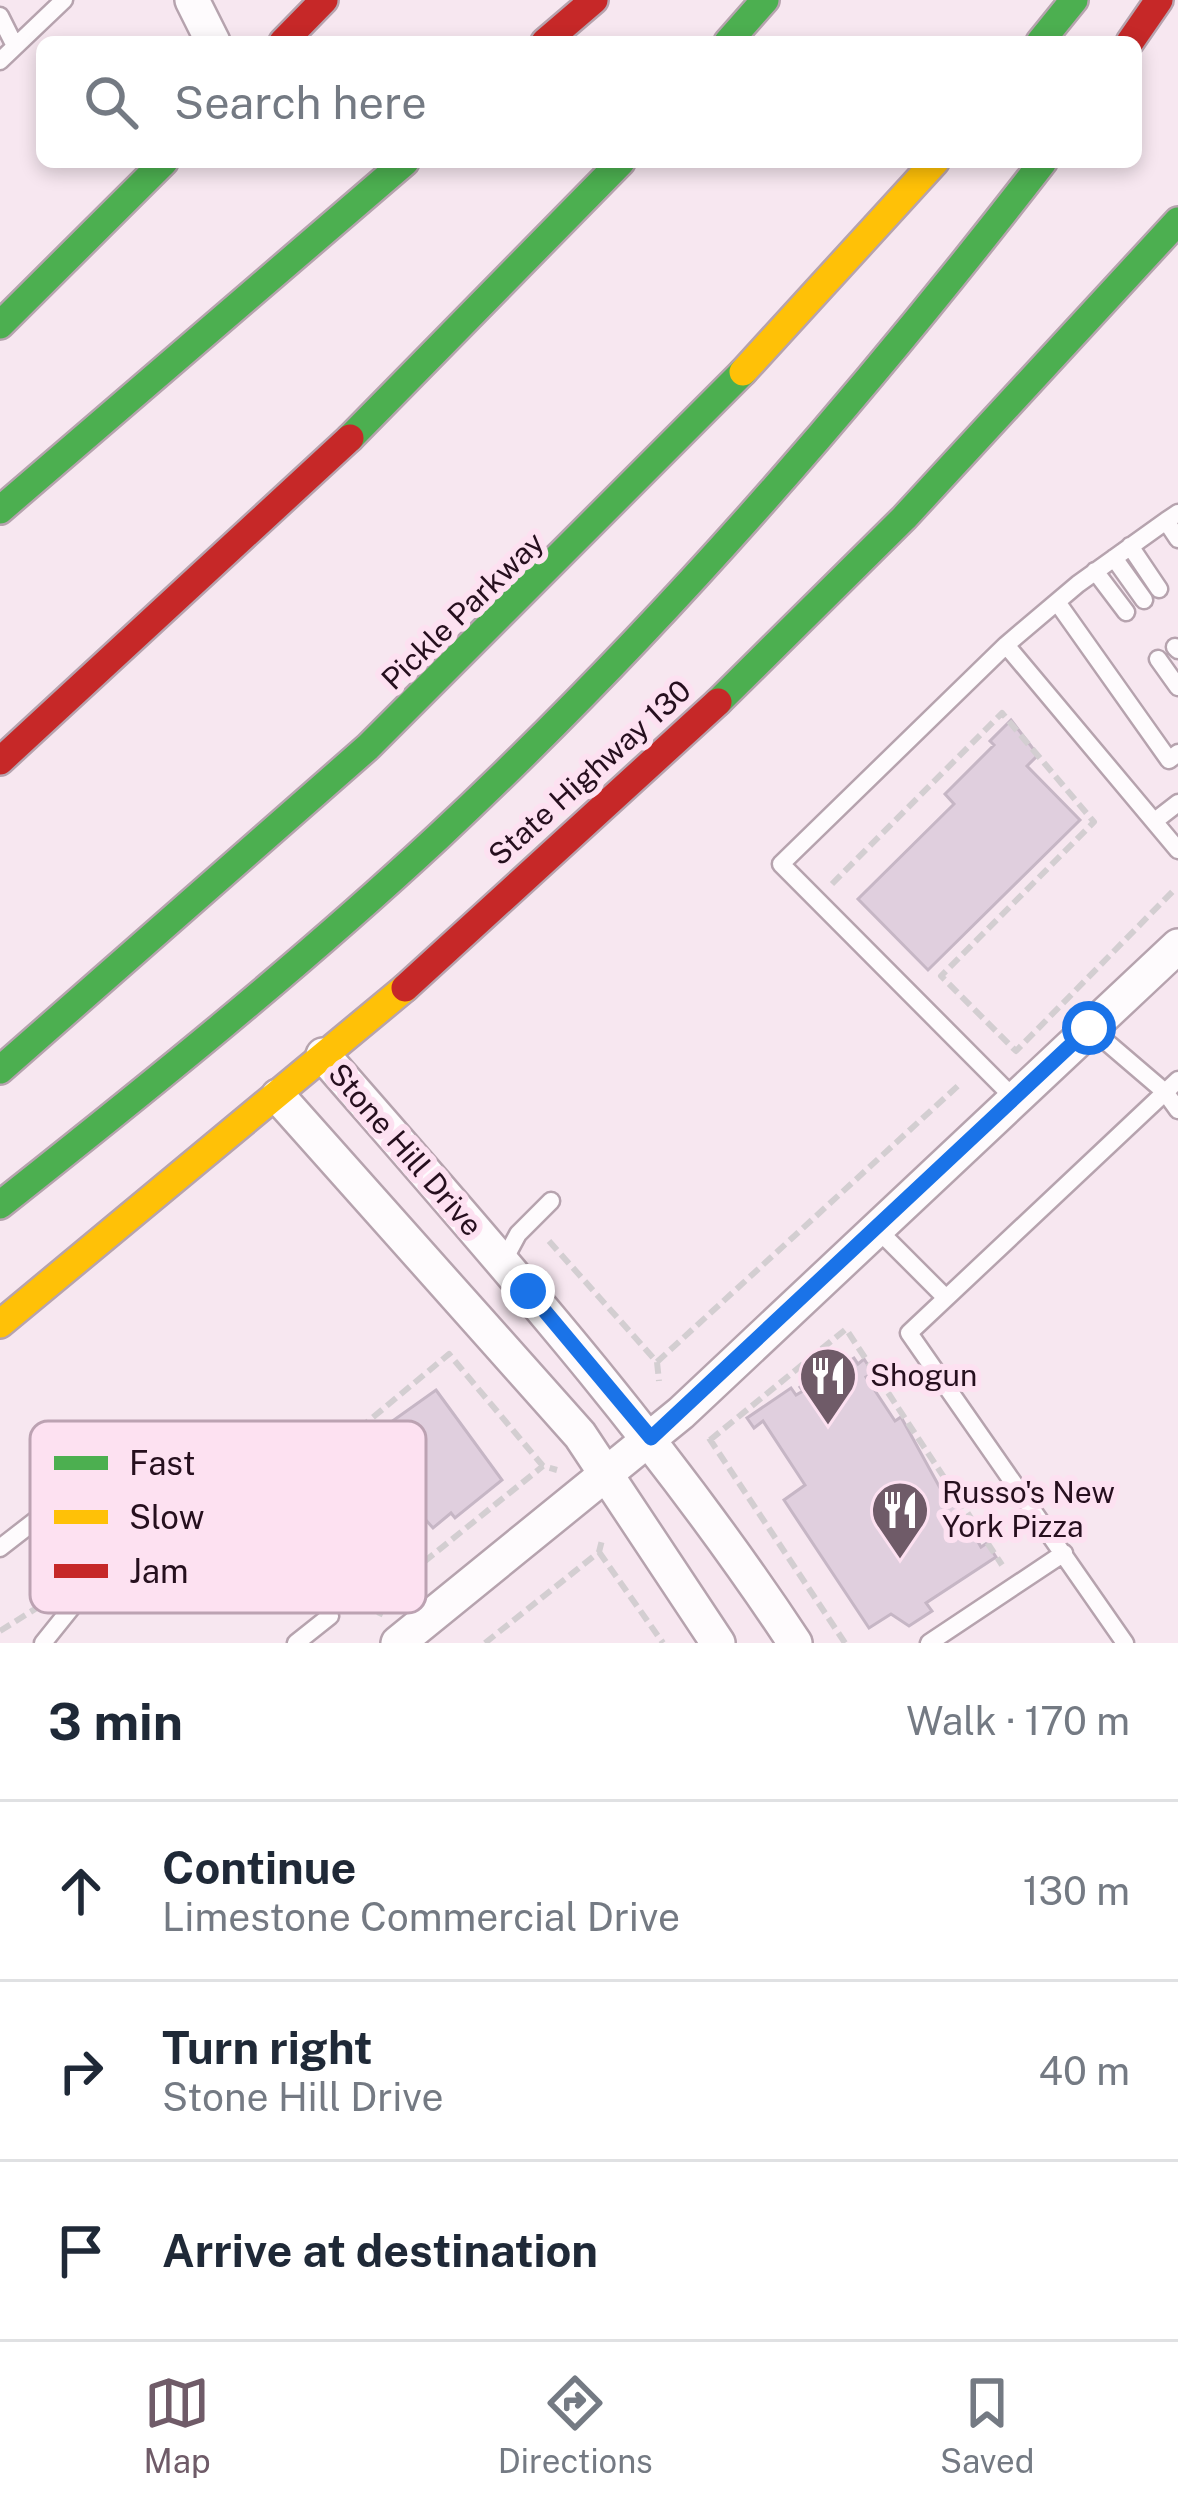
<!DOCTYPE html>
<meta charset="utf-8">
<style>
body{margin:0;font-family:"Public Sans",sans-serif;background:#f6f6f7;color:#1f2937}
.stop{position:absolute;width:36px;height:36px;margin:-27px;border:9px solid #1a73e8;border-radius:50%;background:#fff}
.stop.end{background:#1a73e8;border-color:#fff;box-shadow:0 3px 12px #0008}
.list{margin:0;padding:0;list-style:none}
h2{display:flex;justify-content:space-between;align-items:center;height:156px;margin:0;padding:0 48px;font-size:51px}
h2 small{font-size:39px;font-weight:400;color:#747a83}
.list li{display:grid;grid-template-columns:78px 1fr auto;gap:36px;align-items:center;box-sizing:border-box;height:180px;padding:0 48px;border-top:3px solid #e0e1e3}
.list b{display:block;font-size:45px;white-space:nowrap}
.list p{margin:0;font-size:39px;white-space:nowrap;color:#747a83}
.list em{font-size:39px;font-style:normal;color:#747a83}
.icon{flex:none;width:66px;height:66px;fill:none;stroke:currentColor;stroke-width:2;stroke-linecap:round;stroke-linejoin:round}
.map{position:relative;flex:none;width:1178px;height:1643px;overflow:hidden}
.search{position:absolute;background:#fff;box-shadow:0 6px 18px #0003;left:36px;right:36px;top:36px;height:132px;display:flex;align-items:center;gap:30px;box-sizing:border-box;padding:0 42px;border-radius:18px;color:#747a83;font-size:45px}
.sheet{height:696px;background:#fff}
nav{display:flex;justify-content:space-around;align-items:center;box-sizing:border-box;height:168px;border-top:3px solid #e0e1e3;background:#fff;font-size:33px;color:#747a83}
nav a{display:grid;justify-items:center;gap:6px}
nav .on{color:#6f5b68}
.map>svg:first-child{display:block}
</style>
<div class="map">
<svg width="1178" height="1643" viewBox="0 0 1178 1643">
<rect width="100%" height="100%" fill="#f7e7f0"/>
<path fill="#e0cfde" stroke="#c6b6c5" stroke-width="3" d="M1011 720 1038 755 1027 766 1080 820 928 970 858 899 954 804 945 794 994 745 990 741Z
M854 1358 858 1364 864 1359 873 1373 866 1377 895 1421 901 1417 945 1497 950 1493 981 1547 987 1543 996 1557 926 1603 932 1611 909 1626 891 1614 869 1628 784 1500 805 1485 763 1421 754 1428 747 1418 791 1388 796 1395 803 1391 800 1387 835 1363 838 1368Z
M436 1390 502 1480 455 1518 451 1513 433 1528 425 1519 402 1538 394 1528 377 1542 347 1506 364 1492 353 1479 391 1448 377 1432Z"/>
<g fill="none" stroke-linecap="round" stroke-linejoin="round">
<defs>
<path id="lane" d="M0 16 15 46
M0 61 64 0
M1178 513 1166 521 1178 539
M1130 546 1159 589
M1114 558 1144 600
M1095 571 1126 612
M1057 602 1169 760 1178 753
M1006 645 1078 584 1166 521
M1175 647 1178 650
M1158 659 1178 687
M1156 820 1178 803
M1089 1027 1165 1092 1178 1110
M1013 1097 781 864 1006 645 1178 850
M876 1228 946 1298
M503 1262 518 1234 551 1201
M0 1548 36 1520
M43 1643 88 1587
M296 1643 330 1616
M929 1643 1064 1553
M1125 1643 909 1333 1178 1080"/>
<path id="street" d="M192 0 213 42
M323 1055C489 1246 656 1432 795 1643
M278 1096 580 1435 718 1643
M398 1643 681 1413 1178 946"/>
<path id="fast" d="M728 42 765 0
M1040 42 1074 0
M0 325 164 162
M350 438 621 162
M0 510 405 162
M718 702 904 518 1178 221
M0 1070 368 747 743 372
M0 1205C149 1087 298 967 438 837 659 631 858 401 1043 162"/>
<path id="slow" d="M743 372 935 162
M0 1324 405 988"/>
<path id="jam" d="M283 42 324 0
M545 42 594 0
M1130 42 1159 0
M0 761 350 438
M405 988 718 702"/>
</defs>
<use href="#lane" stroke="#b6a3ae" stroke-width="21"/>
<use href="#street" stroke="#b6a3ae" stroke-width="38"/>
<use href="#fast" stroke="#b6a3ae" stroke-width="32"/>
<use href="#slow" stroke="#b6a3ae" stroke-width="32"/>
<use href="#jam" stroke="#b6a3ae" stroke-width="32"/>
<path stroke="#d3ced1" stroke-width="6" stroke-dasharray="12 6" stroke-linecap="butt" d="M832 884 1002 713 1094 822 941 976 1016 1051 1174 890
M549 1241 657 1362 659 1381
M657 1362 961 1083
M709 1438 845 1643
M710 1440 846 1329 1002 1565
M320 1515 294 1483 449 1354 543 1466 557 1470
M599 1552 663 1643
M379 1616 394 1586 543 1466
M0 1631 43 1604
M485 1643 599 1552 602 1540"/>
<use href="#lane" stroke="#fefbfd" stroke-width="16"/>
<use href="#street" stroke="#fefbfd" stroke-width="33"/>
<use href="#fast" stroke="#4caf50" stroke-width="27"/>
<use href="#slow" stroke="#ffc107" stroke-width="27"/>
<use href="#jam" stroke="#c62828" stroke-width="27"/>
</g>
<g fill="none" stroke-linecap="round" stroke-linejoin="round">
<path stroke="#1a73e8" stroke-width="15" d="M528 1291 651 1438 1089 1028"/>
</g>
<defs>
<symbol id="restaurant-pin" viewBox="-11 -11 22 30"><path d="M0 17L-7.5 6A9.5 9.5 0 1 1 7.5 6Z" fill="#6f5b68" stroke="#fde1f1"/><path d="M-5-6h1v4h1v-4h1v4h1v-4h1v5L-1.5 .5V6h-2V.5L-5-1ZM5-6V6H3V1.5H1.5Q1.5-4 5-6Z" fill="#fff"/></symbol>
</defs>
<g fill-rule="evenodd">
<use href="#restaurant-pin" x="795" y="1343" width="66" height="90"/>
<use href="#restaurant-pin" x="867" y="1477" width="66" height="90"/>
</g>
<g text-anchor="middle" stroke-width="12" stroke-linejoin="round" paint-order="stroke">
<g font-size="30" fill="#260f1e" stroke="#fde1f1">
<text transform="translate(463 611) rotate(-44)" y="10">Pickle Parkway</text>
<text transform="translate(590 773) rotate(-42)" y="10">State Highway 130</text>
<text transform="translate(405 1150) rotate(49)" y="10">Stone Hill Drive</text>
</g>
<g font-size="30" fill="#260f1e" stroke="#fde1f1" text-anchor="start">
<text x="870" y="1386">Shogun</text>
<text x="942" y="1503">Russo's New<tspan x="942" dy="34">York Pizza</tspan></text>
</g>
</g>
<rect x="30" y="1421" width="396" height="192" rx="18" fill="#fde1f1" stroke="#bca2b2" stroke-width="3"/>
<rect x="54" y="1456" width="54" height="14" fill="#4caf50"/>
<rect x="54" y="1510" width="54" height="14" fill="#ffc107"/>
<rect x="54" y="1564" width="54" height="14" fill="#c62828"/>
<g font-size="33" fill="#260f1e">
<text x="129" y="1475">Fast</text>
<text x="129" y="1529">Slow</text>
<text x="129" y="1583">Jam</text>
</g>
</svg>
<div class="stop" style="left:1089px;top:1028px"></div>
<div class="stop end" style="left:528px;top:1291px"></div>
<div class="search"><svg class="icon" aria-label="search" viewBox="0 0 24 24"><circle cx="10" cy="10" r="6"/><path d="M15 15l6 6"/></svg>Search here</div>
</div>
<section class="sheet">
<h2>3 min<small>Walk · 170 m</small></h2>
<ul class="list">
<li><svg class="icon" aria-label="ahead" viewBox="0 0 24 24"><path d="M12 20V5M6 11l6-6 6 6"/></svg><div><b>Continue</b><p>Limestone Commercial Drive</p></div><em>130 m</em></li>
<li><svg class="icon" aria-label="right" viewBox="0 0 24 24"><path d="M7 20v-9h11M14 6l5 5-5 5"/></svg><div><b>Turn right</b><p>Stone Hill Drive</p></div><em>40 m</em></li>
<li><svg class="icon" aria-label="arrive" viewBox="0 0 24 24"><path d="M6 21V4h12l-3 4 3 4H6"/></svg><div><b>Arrive at destination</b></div></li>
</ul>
</section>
<nav>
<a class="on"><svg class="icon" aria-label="map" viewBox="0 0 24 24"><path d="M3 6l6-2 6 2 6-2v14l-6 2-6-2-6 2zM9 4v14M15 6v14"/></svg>Map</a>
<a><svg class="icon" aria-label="directions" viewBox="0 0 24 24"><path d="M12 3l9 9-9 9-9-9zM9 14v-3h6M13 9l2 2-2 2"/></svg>Directions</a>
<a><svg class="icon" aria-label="saved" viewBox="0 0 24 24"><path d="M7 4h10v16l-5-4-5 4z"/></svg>Saved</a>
</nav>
